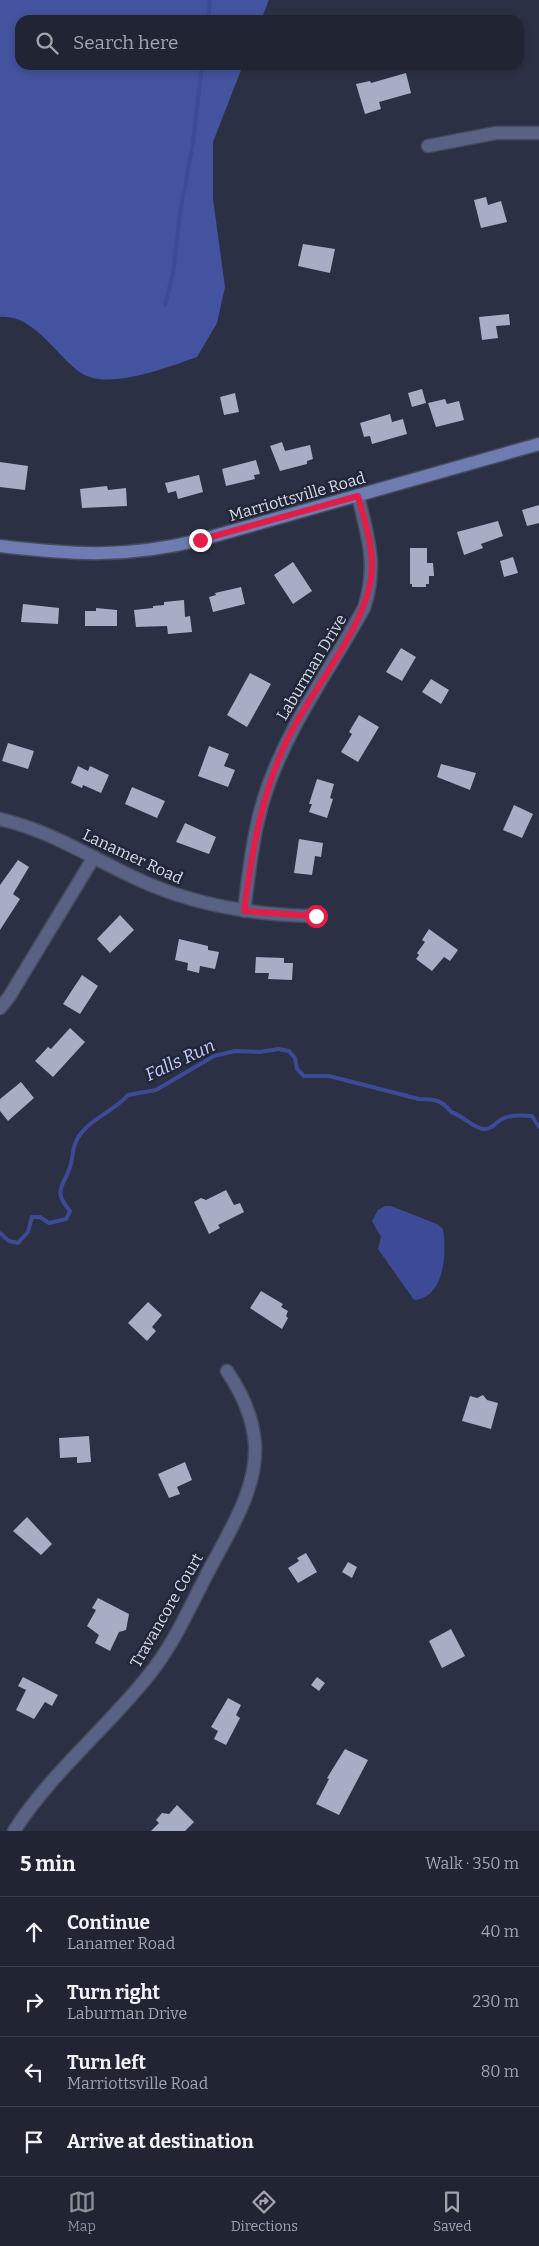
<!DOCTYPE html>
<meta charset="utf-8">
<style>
body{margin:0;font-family:Bitter,serif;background:#282c3b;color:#f1f3f6}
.stop{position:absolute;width:15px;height:15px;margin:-11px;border:4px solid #e11d48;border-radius:50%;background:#fff}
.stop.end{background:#e11d48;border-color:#fff;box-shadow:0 1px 5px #0008}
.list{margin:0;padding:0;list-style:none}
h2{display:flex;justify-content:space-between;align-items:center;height:65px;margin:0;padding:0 20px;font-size:21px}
h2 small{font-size:16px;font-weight:400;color:#a2a4ac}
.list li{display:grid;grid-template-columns:32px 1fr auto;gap:15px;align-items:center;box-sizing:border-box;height:70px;padding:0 20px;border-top:1px solid #3d414e}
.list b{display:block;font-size:19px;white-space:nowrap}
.list p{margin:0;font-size:16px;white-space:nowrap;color:#a2a4ac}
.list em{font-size:16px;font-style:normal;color:#a2a4ac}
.icon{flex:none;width:28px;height:28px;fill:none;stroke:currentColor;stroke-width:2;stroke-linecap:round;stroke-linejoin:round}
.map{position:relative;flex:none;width:539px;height:1831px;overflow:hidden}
.search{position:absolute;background:#202433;box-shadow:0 2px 8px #0003;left:15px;right:15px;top:15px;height:55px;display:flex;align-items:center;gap:12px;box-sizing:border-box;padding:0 18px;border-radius:15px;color:#a2a4ac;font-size:19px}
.sheet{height:345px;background:#202433}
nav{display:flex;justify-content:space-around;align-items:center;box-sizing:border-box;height:70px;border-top:1px solid #3d414e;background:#202433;font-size:14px;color:#a2a4ac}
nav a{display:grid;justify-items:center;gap:2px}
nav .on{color:#8c9099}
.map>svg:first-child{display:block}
</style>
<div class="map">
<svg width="539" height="1831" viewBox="0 0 539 1831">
<rect width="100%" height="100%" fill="#2b3044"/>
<path fill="#44539f" d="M0 0H269L261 20H20V65H243L213 142V199L225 287 217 323 197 357C168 367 109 391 81 373 57 357 34 314 0 317Z"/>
<path fill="#3d4a95" d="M385 1206H391L437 1224 443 1229C447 1252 445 1298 414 1300L378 1249 381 1237 372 1221 378 1210Z"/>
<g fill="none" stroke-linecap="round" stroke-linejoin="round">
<path stroke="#3d4a95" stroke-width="4" d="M208 20 210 0
M165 305 173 273 180 213 193 143 202 65
M0 1233 9 1241 18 1243 28 1232 32 1217H40L49 1223 66 1219 70 1211C54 1192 61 1189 69 1170 73 1161 72 1152 75 1144 83 1121 114 1112 128 1095L156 1090 214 1056 235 1051 260 1052 278 1049 289 1051 295 1058 297 1069 304 1076H329L419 1099C434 1099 442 1100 451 1112 462 1115 472 1127 483 1129 493 1130 496 1121 504 1118 513 1115 522 1115 532 1116L539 1127"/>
</g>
<path fill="#a6adc5" d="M406 73 411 93 379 102 381 109 365 114 356 84 370 81 371 83Z
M486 197 488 205 501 201 507 222 481 228 474 200Z
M303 244 335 249 330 273 298 266Z
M509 314 510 325 496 326 498 338 482 340 479 317Z
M422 389 426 403 412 407 408 393Z
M235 393 239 412 224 415 220 397Z
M445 399 447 404 459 401 464 420 436 427 428 403Z
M390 414 392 422 403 419 407 434 372 444 370 436 364 437 360 423Z
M282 442 285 451 310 445 313 459 307 461V464L280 471 270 446Z
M256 460 260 474 254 475 255 479 226 486 222 469Z
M0 462 28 466 25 490 0 487Z
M199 475 203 492 178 499 176 491 168 493 165 483Z
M107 486 108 490 126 488 127 506 82 508 80 489Z
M539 505V523L527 526 522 510Z
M498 521 503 536 481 544 483 548 464 555 457 532Z
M410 548H427V563H433L434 576H429V584H426V587H412V584H410Z
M513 557 518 573 504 577 500 561Z
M293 562 312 591 293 604 274 575Z
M241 587 245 604 213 612 209 597 216 595 215 593Z
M184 600 185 617 190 616 192 632 168 634 167 626 136 627 134 610 153 608V606L164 605V602Z
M23 604 59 608 58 624 21 622Z
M96 608 117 610V626H85V611H96Z
M401 648 416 657 402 681 386 672Z
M250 673 271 684 247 727 227 715Z
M431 679 449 690 441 704 422 692Z
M359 715 379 727 358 762 341 752 352 734 349 732Z
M8 743 34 751 28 769 2 761Z
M209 746 229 754 224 766 235 770 228 787 198 776Z
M441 764 476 773 470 790 437 777Z
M78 766 88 771 90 766 109 775 101 793 83 785 82 788 71 783Z
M317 779 334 784 330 798 333 799 327 818 309 812 312 804H309Z
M132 787 165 801 157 818 125 804Z
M514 805 533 814 522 838 503 830Z
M185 823 216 837 209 854 176 842Z
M299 839 323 843 321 857 315 856 312 875 294 873Z
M18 860 29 867 13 894 20 899 0 930V885Z
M120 915 134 930 110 953 97 939Z
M429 929 458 950 450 961 444 957 432 971 416 959 419 955 417 953 425 942 422 940Z
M179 939 208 946V950L219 952 215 969 200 966 199 973 187 970 188 963 175 960Z
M256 957 284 958V963H293L292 980 268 979 269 973H255Z
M82 975 98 986 80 1014 63 1004Z
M70 1028 85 1042 53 1077 35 1061 48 1047 51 1049Z
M21 1082 34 1098 8 1121 0 1111V1099Z
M226 1190 234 1205 240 1203 244 1212 218 1225 220 1228 209 1234 194 1202 201 1198 206 1200Z
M261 1291 283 1304 281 1307 288 1311 286 1316 288 1318 282 1329 250 1308Z
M148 1302 162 1315 152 1327 156 1331 147 1341 128 1323Z
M483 1395 487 1400 498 1403 491 1429 462 1421 470 1396 477 1398Z
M89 1436 91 1462 77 1463V1457L60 1458 59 1438Z
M185 1462 192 1480 177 1487 180 1494 169 1498 158 1474Z
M27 1517 52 1544 41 1555 13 1531Z
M306 1553 317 1572 298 1583 288 1568 299 1561 297 1558Z
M348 1562 357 1567 352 1578 342 1572Z
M98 1598 129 1614 126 1630 119 1632 110 1651 95 1643 99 1635 87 1626 96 1610 92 1608Z
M451 1629 465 1656 442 1668 429 1641Z
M23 1677 58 1695 52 1706 45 1702 34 1719 16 1710 26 1690 18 1686Z
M317 1677 325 1683 319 1691 311 1685Z
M228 1698 241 1705 236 1715 240 1718 226 1745 214 1739 218 1731 211 1727Z
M345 1749 368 1760 339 1815 316 1804 329 1779 327 1778Z
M177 1805 194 1822 185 1831H151L159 1823 156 1820 162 1813 169 1814Z"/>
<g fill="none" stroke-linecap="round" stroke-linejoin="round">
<defs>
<path id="minor" d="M428 146 496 133H539
M0 819C49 830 90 857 135 878 192 905 253 915 315 916
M244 911C249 873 253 832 265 795 287 727 330 670 364 608 378 566 368 537 358 496
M0 1008 9 997 94 857
M14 1831C50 1774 106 1729 148 1676 172 1647 188 1611 205 1578 225 1538 258 1491 255 1444 253 1417 242 1393 227 1371"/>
<path id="secondary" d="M0 546C73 555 127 558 200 540L539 444"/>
</defs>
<use href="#minor" stroke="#474b5e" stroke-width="15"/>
<use href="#secondary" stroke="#474b5e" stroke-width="15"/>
<use href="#minor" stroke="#596284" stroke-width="12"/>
<use href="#secondary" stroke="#6e7cb2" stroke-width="12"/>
</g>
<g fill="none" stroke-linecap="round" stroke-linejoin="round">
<path stroke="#e11d48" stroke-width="6" d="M200 540 358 496C364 518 372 542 372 566 372 622 310 690 286 742 261 796 252 852 244 911L316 916"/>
</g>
<g text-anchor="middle" stroke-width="5" stroke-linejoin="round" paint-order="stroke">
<g font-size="16" fill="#d8dbe8" stroke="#222639">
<text transform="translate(297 496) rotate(-16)" y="6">Marriottsville Road</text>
<text transform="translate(311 667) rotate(-59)" y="6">Laburman Drive</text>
<text transform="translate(133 856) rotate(25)" y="6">Lanamer Road</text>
<text transform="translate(166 1610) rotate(-60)" y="6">Travancore Court</text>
</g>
<g font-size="18" font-style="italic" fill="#c2cffa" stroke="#222639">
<text transform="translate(180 1060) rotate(-25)" y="6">Falls Run</text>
</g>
</g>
</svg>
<div class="stop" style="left:316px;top:916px"></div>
<div class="stop end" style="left:200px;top:540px"></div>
<div class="search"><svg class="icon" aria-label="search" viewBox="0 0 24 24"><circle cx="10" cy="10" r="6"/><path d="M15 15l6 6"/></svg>Search here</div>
</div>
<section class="sheet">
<h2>5 min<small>Walk · 350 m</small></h2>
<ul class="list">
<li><svg class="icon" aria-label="ahead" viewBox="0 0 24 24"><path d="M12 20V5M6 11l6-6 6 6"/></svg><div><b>Continue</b><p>Lanamer Road</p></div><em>40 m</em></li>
<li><svg class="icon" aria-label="right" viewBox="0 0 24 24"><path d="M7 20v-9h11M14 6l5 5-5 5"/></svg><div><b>Turn right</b><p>Laburman Drive</p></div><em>230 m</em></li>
<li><svg class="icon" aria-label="left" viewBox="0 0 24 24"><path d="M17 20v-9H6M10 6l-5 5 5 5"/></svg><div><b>Turn left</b><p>Marriottsville Road</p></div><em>80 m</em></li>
<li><svg class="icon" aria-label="arrive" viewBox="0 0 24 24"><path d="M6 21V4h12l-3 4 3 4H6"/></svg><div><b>Arrive at destination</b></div></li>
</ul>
</section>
<nav>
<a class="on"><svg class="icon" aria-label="map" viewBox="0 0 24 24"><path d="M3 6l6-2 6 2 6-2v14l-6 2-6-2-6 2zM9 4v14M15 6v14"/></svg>Map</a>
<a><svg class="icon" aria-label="directions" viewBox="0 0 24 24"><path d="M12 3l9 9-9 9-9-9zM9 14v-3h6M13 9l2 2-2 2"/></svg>Directions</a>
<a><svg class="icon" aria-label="saved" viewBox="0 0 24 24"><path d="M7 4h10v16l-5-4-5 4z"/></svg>Saved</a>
</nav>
